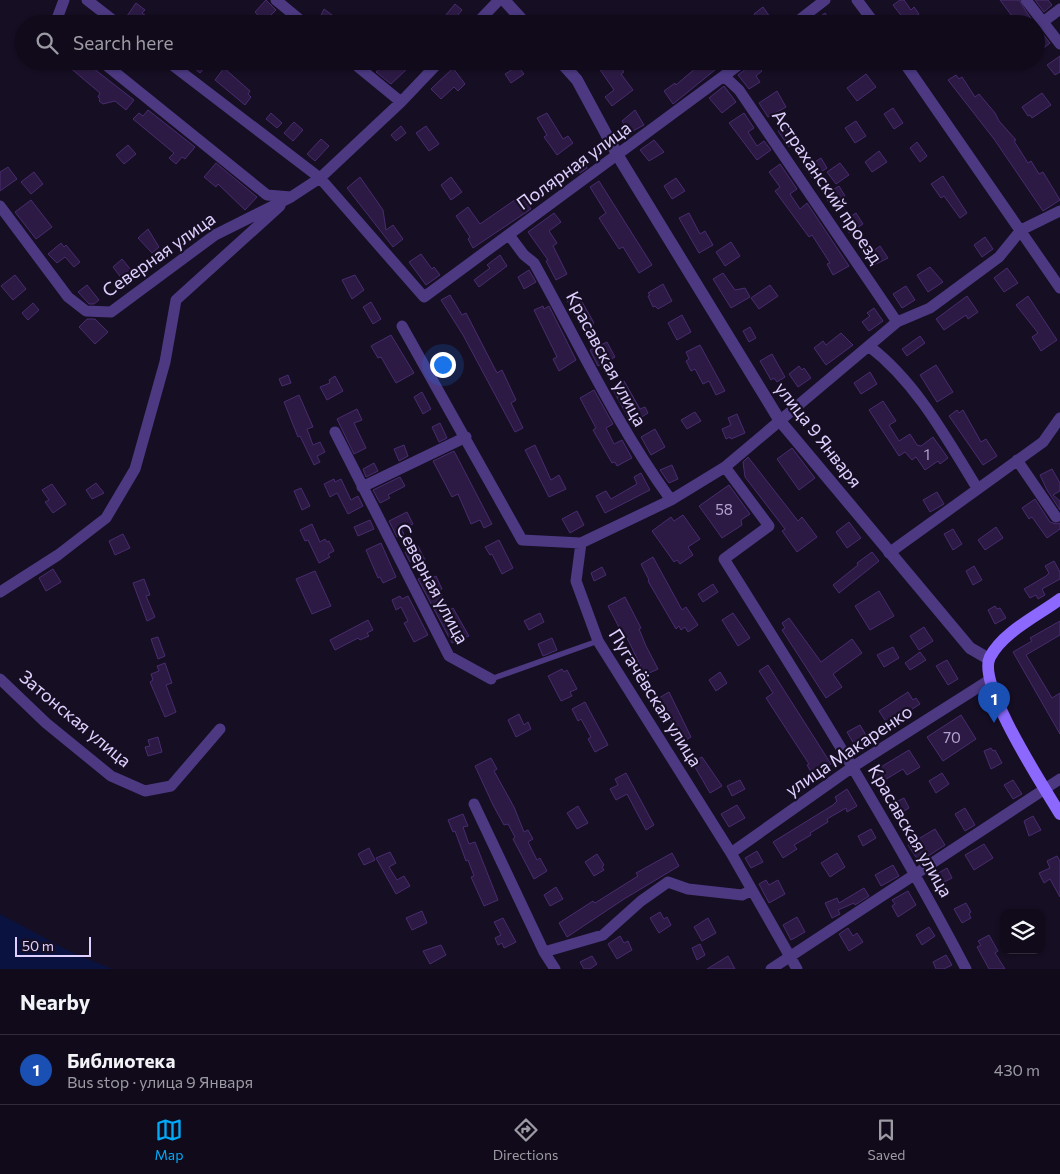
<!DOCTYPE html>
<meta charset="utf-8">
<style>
body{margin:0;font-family:Commissioner,sans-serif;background:#191323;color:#f1f3f6}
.controls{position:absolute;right:15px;bottom:15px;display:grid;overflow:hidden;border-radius:10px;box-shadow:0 1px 4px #0004}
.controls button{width:45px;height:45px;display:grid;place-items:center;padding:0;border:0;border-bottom:1px solid #302b39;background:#100a1a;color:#f1f3f6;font:25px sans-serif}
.scale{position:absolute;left:15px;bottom:12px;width:76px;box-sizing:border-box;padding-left:5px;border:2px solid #e0d0ff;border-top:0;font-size:14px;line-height:18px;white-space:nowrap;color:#e0d0ff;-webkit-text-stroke:4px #160e23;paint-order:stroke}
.you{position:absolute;left:442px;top:364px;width:18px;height:18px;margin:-12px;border:4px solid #fff;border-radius:50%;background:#1a73e8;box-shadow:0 0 0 8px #1a73e833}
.badge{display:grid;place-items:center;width:32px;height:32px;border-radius:50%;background:#02abf9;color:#fff;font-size:16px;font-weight:700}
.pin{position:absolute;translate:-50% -41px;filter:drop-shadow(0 1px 2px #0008)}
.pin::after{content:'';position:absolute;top:26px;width:18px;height:15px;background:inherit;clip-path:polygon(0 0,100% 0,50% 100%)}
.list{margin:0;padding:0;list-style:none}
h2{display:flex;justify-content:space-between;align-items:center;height:65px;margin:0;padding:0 20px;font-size:21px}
h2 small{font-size:16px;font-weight:400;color:#9c9aa2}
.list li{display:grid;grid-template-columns:32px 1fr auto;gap:15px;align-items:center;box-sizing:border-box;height:70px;padding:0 20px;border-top:1px solid #302b39}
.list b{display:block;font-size:19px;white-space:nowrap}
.list p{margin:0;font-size:16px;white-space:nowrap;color:#9c9aa2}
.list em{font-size:16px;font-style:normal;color:#9c9aa2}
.icon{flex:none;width:28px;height:28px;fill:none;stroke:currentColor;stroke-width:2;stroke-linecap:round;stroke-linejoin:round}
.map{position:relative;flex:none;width:1060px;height:969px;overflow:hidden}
.search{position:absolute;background:#100a1a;box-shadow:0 1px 4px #0004;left:15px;right:15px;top:15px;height:55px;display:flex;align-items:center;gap:12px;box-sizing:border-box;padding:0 18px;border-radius:28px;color:#9c9aa2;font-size:19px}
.sheet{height:135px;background:#100a1a}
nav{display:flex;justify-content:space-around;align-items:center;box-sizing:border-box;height:70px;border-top:1px solid #302b39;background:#100a1a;font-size:14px;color:#9c9aa2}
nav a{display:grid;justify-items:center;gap:2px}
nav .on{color:#02abf9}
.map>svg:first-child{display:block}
</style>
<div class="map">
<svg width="1060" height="969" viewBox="0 0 1060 969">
<rect width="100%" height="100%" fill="#160e23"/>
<path fill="#0a1240" d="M0 914 69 951 112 969H0Z"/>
<path fill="#2c1a44" stroke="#482c6f" d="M266 0 276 10 269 17 272 19 268 24H265L255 12Z
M900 0H904L911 10 914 7 919 14 907 23 893 5Z
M1000 0H1019L1031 19 1025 24H1018Z
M1035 0H1048L1052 5 1044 12Z
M136 3 145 10 142 13 157 24H137L127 16Z
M455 4 462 10 452 22 445 16Z
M763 7 775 24H761L754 14Z
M324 9 336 18 331 24H317Z
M825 13 832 24H810Z
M1041 32 1050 43 1040 51 1036 46V35Z
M1060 56V72L1055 75 1047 65Z
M62 61H84L134 100 126 110 115 101 103 104 99 101 100 99 98 97 100 93Z
M186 61H210L200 73Z
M388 61H402L408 68 391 84 376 72Z
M594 61H616L624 72 621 74 633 90 612 106 605 97 614 90Z
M704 61H726L673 104 664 91 675 83 676 85Z
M755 62 762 71 756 76 760 82 749 89 738 75Z
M518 66 524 74 511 83 505 74Z
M224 68 250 91 248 94 251 97 245 105 215 80Z
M453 68 465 84 458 91 454 87 441 99 431 89Z
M866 74 876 87 857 101 847 88Z
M956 75 959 79 962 77 975 97 979 94 995 113 999 121 1016 140 1014 141 1028 163 1031 161 1039 174 1043 172 1060 200 1043 211 994 139 948 80Z
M724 86 736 102 722 113 709 98Z
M777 91 786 107 768 117 759 103Z
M1042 93 1051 105 1032 118 1030 115 1028 116 1022 107Z
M893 108 903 123 894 129 884 114Z
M148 110 195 147 185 159 182 157 176 164 169 158 174 153 133 119 139 113 143 116Z
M635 110 644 125 629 133 622 121Z
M271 113 282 123 277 128 266 119Z
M547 113 563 139 568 136 573 143 557 155 544 137 547 135 537 118Z
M744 113 754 128 748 132 757 146 764 141 771 150 757 160 729 123Z
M856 121 866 136 855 143 845 128Z
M294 122 303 130 293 141 284 133Z
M789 124 799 139 789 147 778 131Z
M401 126 406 133 396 141 391 135Z
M426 126 439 144 429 151 416 133Z
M321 139 329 146 315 161 307 154Z
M654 140 664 152 649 161 640 150Z
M917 142 927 156 920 162 910 148Z
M128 145 136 154 124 164 116 155Z
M879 151 887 162 872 172 865 162Z
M580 157 587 168 580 173 573 162Z
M821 158 827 168 812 178 805 168Z
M216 163 257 197 245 210 218 184 216 187 204 177Z
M840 163 849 175 836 184 827 172Z
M780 164 797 189 790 194 800 209 807 203 849 266 833 275 827 264 830 263 812 235 809 237 775 191 780 187 769 172Z
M8 167 17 179 0 191V172Z
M34 172 43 184 31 194 21 182Z
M943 176 967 213 960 218 944 196 941 198 931 184Z
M360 177 383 210 386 230 393 225 403 239 393 247 347 188Z
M451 177 462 192 451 200 441 185Z
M676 178 685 191 672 199 664 186Z
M599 181 652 265 639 273 623 247 619 249 599 218 606 213 590 187Z
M839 186 845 196 831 206 824 195Z
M522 195 531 209 473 248 468 239 470 237 456 216 468 207 480 224Z
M31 200 52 227 36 239 15 212Z
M554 213 561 222 549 231 557 243 553 246 567 274 556 280 546 261 548 260 528 232Z
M689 213 700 234 705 231 713 245 699 253 679 218Z
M856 213 863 224 849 233 842 222Z
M148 229 159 247 152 253 138 238Z
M985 237 993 249 982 257 974 245Z
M731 242 740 256 725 266 716 252Z
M61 243 64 247 66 245 80 262 74 267 65 257 57 263 48 254Z
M880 246 888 258 872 266 866 256Z
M421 254 432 269 434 267 440 275 426 285 409 262Z
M500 255 507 266 479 287 474 280 490 268 487 265Z
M122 259 132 271 122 279 113 267Z
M930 267 943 282 928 292 917 275Z
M1007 268 1018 283 1004 292 994 278Z
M529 270 536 282 524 289 518 277Z
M723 273 735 290 745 288 750 297 731 308 713 279Z
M15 275 26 289 13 300 1 286Z
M355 275 364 290 352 299 342 280Z
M663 284 672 301 658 309 655 306 653 307 648 296 650 295 648 293Z
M87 285 99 300 94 304H89L78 292Z
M770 285 778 296 759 309 751 298Z
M906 286 915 300 902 308 893 294Z
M577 293 594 323 590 325 591 329 584 332 566 298Z
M450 295 462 315 466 313 497 373 502 370 516 400 511 403 523 428 515 432 463 335 441 300Z
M967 296 978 312 968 319 966 315 944 330 936 319Z
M1028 296 1057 340 1041 351 1032 337 1038 333 1016 305Z
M371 302 381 319 373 324 363 307Z
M33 303 39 310 28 320 22 313Z
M543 306 544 309 549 306 576 360 559 371 553 359 557 357 534 310Z
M874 308 883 321 869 331 862 322 870 316 867 313Z
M682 315 691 332 677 340 668 323Z
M87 319H95L108 332 95 344 79 327Z
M750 327 756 338 749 342 743 331Z
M841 333 853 345 826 365 814 348 823 341 826 345Z
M391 335 414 373 396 383 381 357 378 358 371 346Z
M920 336 925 343 907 356 902 349Z
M607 342 615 357 598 366 590 350Z
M700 345 725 391 716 395 709 381 703 384 695 369 691 371 686 361 689 359 686 352Z
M772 354 785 377 777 382 774 378 771 380 760 361Z
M936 365 953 392 937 402 920 375Z
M799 366 802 370 804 368 811 378 798 387 789 374Z
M870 372 877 384 861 394 854 383Z
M288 375 291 383 282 386 279 379Z
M335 376 343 391 327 400 320 387 330 383 329 380Z
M624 381 640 409 645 407 648 413 637 420 635 418 630 421 612 388Z
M594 390 613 424 606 428 614 444 622 440 632 458 617 466 615 462 612 463 597 437 593 430 596 428 580 398Z
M422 392 431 409 423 414 414 397Z
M299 395 313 427 307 429 313 445 320 442 325 452 317 456 320 462 314 465 300 436 298 437 284 402Z
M883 401 896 421 889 425 899 441 910 434 917 445 921 446 933 437 948 458 940 464 938 461 925 470 916 457 912 460 905 452 899 456 869 410Z
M357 409 362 420 354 423 366 448 354 454 337 419Z
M957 410 959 413 963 410 981 442 986 439 997 456 983 465 949 416Z
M695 412 701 421 687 429 681 420Z
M737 414 745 433 731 439 730 437 726 439 722 429 731 425 728 418Z
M440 423 447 438 439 442 432 427Z
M655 429 665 447 651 455 641 437Z
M404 445 408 456 399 461 394 449Z
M535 445 551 480 559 475 566 489 549 497 525 450Z
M792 448 815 478 799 490 777 459Z
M454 451 492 524 484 528 480 520 471 524 458 494 452 497 433 461Z
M748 457 798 521 802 517 817 537 797 552 782 531 785 529 745 477 743 462Z
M374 463 378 471 366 477 363 469Z
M672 465 678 479 669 483 660 470Z
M1052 469 1060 483V491L1053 495 1060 501V510L1047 490 1040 475Z
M641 473 650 490 605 513 596 496 606 491 611 499 637 484 634 477Z
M400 477 405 486 388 495 390 498 380 503 373 490Z
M334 479 335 482 341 479 351 500 358 496 363 506 348 514 337 493 330 497 324 484Z
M96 483 104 493 92 499 86 490Z
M52 484 66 504 53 513 45 502 49 500 42 490Z
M729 485 750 514 741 520 742 525 722 538 699 506Z
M301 488 310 506 302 510 294 491Z
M937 492 944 504 930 512 923 500Z
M1035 499 1050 522 1056 524 1060 523V529L1047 538 1032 517 1029 519 1022 508Z
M577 511 584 525 570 533 562 519Z
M407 512 413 524 402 530 404 534 397 537 389 521Z
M683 515 700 539 688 547 693 555 680 564 677 560 674 562 652 531 671 517 674 521Z
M370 520 374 529 358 536 354 527Z
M849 522 861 538 847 548 836 532Z
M312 524 320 542 325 539 327 542 329 541 334 551 328 554 330 557 319 563 308 540 305 541 300 530Z
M996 527 1003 538 985 550 978 540Z
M953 529 962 544 953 550 944 534Z
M123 534 130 548 115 555 109 541Z
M499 540 513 568 502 574 492 554 490 555 485 547Z
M381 543 396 577 383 583 380 577 378 578 366 550Z
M418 546 425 560 418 563 416 559 410 562 405 552Z
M872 552 879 561 839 593 833 585 858 565 857 563Z
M653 557 682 610 686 607 698 625 688 632 685 627 681 630 679 626 676 629 648 581 649 580 641 564Z
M1054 561 1060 572V579L1042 589 1045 595 1038 599 1036 595 1030 598 1024 589 1046 576 1049 573 1045 566Z
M974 566 982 580 973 585 966 571Z
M602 567 606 575 594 581 591 573Z
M53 569 61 582 46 591 39 578Z
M315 571 331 606 312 614 296 579Z
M426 575 428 580 436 576 442 589 439 590 449 610 453 608 469 636 452 643 418 579Z
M144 579 150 595 146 596 155 617 147 621 133 583Z
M713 584 718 592 703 602 698 594Z
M879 591 894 616 870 630 855 606Z
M400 596 402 599 408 596 428 635 414 642 404 623 408 621 401 607 396 610 392 600Z
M625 597 641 628 639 629 646 646 658 669 645 675 626 636 624 637 608 606Z
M995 606 997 609 1000 608 1006 618 995 624 988 610Z
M540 613 544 622 529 630 524 621Z
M733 613 750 638 738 646 722 620Z
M789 618 821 662 852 639 862 653 833 674 842 687 826 698 782 630 785 628 782 623Z
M368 620 373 630 367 633 369 636 360 640 358 638 335 650 330 640Z
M1060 621V635L1026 655 1052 698 1060 693V734L1013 652 1032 641 1030 638Z
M924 627 933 641 919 650 910 636Z
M158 637 165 656 158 659 151 639Z
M552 638 557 650 543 656 538 644Z
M893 647 899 658 884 667 877 655Z
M920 652 926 660 910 670 905 663Z
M947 660 958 679 948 685 936 666Z
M165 663 172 683 166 685 176 712 165 717 150 682 153 680 151 674 159 671 157 666Z
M768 665 831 764 820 771 823 775 815 779 807 765 809 764 766 698 773 693 759 671Z
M562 669 564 672 567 670 577 689 570 692 572 696 561 701 548 676Z
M720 672 727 683 716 691 709 680Z
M669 692 691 737 682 742 659 698Z
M908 692 913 700 916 698 920 704 888 725 879 711Z
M585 702 608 745 595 752 588 739 591 737 581 719 578 721 572 709Z
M519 714 524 725 528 722 531 729 516 737 508 720Z
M961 715 976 739 943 761 927 737Z
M860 725 867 737 854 744 847 732Z
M158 737 162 752 148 756 145 747 150 746 148 740Z
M991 748 993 751 995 750 1002 763 991 769 984 751Z
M909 750 920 767 907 775 903 769 878 784 871 773Z
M702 757 722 786 710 793 692 762Z
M491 758 497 769 494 771 514 807 524 832 528 830 533 839 528 842 537 860 540 858 547 871 534 879 513 839 515 837 508 824 504 825 493 805 475 766Z
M626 773 654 825 646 830 627 794 616 800 610 789 618 785 615 779Z
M942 773 949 784 936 793 929 781Z
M740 780 745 789 732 796 727 786Z
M1013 780 1022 794 1013 799 1004 785Z
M847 789 857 806 847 812 846 808 827 819 828 822 810 833 811 835 794 845 797 849 783 858 773 842 833 805 837 801 835 797Z
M904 798 909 808 894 817 888 806Z
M737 805 745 818 729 827 721 814Z
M578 806 588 823 577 829 567 813Z
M965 808 975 825 965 831 955 814Z
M463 814 468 826 463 827 469 844 475 842 498 900 484 906 471 877 474 876 468 860 466 861 455 831 453 832 448 820Z
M1033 816 1041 830 1029 836 1024 821Z
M871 829 876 838 863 846 858 836Z
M935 829 945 845 919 862 908 845Z
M984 844 993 858 974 870 965 855Z
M369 848 375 860 364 865 358 854Z
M757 851 763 862 751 868 745 858Z
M390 852 396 863 389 867 397 880 404 876 410 886 396 894 376 858Z
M672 853 679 866 624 899 567 937 559 923 593 901 595 903 638 876 636 873Z
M837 853 845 867 830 877 821 863Z
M597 854 604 865 602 867 604 870 594 876 585 862Z
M1057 856 1060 861V897L1050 879 1044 883 1039 873 1050 868 1047 861Z
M893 865 899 876 881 886 875 875Z
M947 868 952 878 940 884 935 875Z
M766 880 769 885 778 880 785 894 769 903 759 884Z
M556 887 563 899 550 906 544 895Z
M864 888 869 896 855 905 854 903 838 910 840 914 832 918 825 903 837 898 839 903Z
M908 891 916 905 898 917 892 906 895 904 892 900Z
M966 903 971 912 969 914 971 918 962 923 954 909Z
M422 911 427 923 412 930 406 918Z
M660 912 664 919 667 917 671 925 659 933 650 918Z
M797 917 805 932 791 940 783 925Z
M503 918 516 942 504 948 502 943 498 945 495 938 501 935 494 922Z
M708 918 716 933 702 941 694 927Z
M929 927 935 936 922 945 916 935Z
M848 928 853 936 857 933 863 942 849 951 839 934Z
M989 935 998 951 995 953 1005 969H989L977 947 981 945 978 941Z
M620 936 624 943 628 941 632 950 617 959 608 944Z
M700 944 705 955 697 960 692 948Z
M441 945 446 955 430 964 423 951Z
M946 955 952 965 944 969H936L933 962Z
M592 956 597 964 590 969H584L580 962Z
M728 956 735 969H707Z"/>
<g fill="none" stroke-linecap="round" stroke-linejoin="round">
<path stroke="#4c3982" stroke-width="5.5" d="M491 679 598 641"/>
<path stroke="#4c3982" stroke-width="11" d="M87 0 118 24
M276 0 305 24
M857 0 875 24
M1026 0 1060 44
M1043 22 1060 9
M55 24 64 0
M476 24 499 0
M794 24 825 0
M101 61 267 195 291 197
M167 61 320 178 424 297 744 61
M351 61 401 102
M903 61 1060 288
M724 76 739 90 897 322
M0 206 68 297 86 311 111 312 215 235 291 197 320 178 401 102 440 61
M509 235 524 255 534 263C579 344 616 424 671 500
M402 326 522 540 581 543 671 500 725 467 897 322 930 308 999 257 1021 230 1060 211
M870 347C916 382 947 439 977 488
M335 432 449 656 491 679
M1017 460 1056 517
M725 467 769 526 724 559C809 694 892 828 966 969
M362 487 466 437
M581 543 576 581 598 641 731 853 797 969
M889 553 1043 442 1060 418
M0 592 58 555 106 518 135 469 165 362 176 300 280 206
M0 679 46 723 111 776 145 791 171 786 220 729
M474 804 544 952 555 969
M731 853 854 766 988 681
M544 952 603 935 641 901 668 882 688 889 742 895 752 890
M771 969 1060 779"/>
<path stroke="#4c3982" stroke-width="12" d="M504 0 526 24
M560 61 577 80 618 156 780 421 970 648 989 659"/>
<path stroke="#8c68fe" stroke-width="12" d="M1060 599C1037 616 1003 632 990 657 976 684 1044 787 1060 814"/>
</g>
<g text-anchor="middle" stroke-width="4.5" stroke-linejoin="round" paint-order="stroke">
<g font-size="15" fill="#b3a2d0">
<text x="927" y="460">1</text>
<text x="724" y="515">58</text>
<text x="952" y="743">70</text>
</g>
<g font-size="18" fill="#e0d0ff" stroke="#160e23">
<text transform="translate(574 166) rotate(-36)" y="6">Полярная улица</text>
<text transform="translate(827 187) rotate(56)" y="6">Астраханский проезд</text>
<text transform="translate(159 255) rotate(-35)" y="6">Северная улица</text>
<text transform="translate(606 359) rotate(62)" y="6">Красавская улица</text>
<text transform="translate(818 435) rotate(52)" y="6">улица 9 Января</text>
<text transform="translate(432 584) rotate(62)" y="6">Северная улица</text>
<text transform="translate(655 698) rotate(58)" y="6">Пугачёвская улица</text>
<text transform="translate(75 719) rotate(40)" y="6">Затонская улица</text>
<text transform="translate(849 751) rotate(-34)" y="6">улица Макаренко</text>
<text transform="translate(910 831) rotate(60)" y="6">Красавская улица</text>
</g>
</g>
</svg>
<div class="controls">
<button><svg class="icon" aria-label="layers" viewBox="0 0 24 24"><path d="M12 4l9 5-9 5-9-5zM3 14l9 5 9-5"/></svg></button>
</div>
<div class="scale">50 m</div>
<div class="you"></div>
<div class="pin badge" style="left:994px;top:723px;background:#1a4fb4">1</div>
<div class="search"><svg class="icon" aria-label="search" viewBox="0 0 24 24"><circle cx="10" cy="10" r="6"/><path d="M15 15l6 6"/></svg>Search here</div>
</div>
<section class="sheet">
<h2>Nearby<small></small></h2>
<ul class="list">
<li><span class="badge" style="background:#1a4fb4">1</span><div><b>Библиотека</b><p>Bus stop · улица 9 Января</p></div><em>430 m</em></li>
</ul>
</section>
<nav>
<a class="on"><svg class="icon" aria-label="map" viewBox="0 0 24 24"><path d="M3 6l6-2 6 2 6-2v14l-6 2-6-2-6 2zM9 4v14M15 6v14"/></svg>Map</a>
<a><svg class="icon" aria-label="directions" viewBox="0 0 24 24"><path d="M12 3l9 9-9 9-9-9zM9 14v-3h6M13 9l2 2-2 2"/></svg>Directions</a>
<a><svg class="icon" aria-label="saved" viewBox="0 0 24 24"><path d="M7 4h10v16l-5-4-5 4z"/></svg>Saved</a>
</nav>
